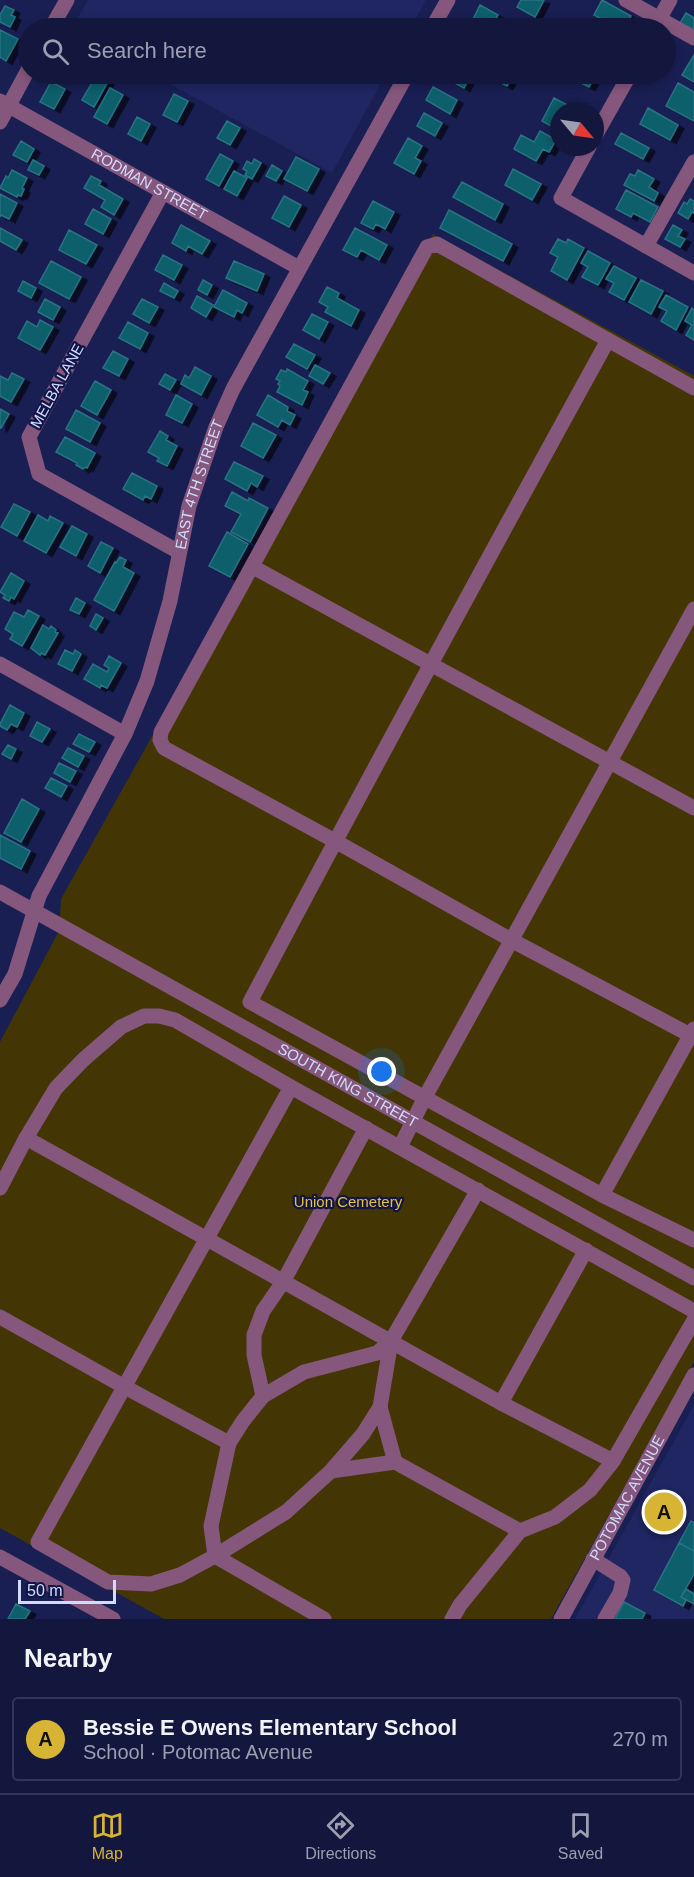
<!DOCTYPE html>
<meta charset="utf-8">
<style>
body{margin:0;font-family:Helvetica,sans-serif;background:#202449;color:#f1f3f6}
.compass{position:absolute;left:550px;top:102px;width:54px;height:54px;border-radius:50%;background:#13173e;box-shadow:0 3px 9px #0003;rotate:119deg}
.scale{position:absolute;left:18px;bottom:15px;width:98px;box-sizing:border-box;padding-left:6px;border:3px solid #d1dbfc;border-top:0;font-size:16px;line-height:21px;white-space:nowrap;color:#d1dbfc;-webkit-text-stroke:4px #111547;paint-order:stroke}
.you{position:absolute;left:382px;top:1072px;width:21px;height:21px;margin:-15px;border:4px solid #fff;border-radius:50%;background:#1a73e8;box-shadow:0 0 0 9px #1a73e833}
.badge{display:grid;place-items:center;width:39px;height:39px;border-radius:50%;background:#d7b434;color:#111;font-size:20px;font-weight:700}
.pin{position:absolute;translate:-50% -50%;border:3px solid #fff;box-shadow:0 2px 6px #0006}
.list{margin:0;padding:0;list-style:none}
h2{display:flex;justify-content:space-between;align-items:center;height:78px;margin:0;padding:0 24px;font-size:26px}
h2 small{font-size:20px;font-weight:400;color:#9d9fb0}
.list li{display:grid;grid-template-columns:39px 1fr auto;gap:18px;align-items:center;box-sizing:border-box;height:84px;margin:0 12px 12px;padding:0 12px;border:2px solid #323658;border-radius:6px}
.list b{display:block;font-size:22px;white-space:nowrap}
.list p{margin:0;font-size:20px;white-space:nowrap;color:#9d9fb0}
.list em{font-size:20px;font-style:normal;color:#9d9fb0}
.icon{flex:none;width:33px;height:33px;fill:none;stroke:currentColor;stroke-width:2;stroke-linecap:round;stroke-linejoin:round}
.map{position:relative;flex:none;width:694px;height:1619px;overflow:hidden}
.search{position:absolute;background:#13173e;box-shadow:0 3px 9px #0003;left:18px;right:18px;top:18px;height:66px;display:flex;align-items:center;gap:15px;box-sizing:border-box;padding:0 21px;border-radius:33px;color:#9d9fb0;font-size:22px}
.sheet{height:174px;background:#13173e}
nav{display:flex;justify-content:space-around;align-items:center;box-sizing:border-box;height:84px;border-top:2px solid #323658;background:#13173e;font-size:16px;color:#9d9fb0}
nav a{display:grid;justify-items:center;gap:3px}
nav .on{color:#d7b434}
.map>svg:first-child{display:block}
</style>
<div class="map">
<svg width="694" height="1619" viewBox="0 0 694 1619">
<defs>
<filter id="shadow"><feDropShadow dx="6" dy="3.5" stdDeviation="0" flood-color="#0009"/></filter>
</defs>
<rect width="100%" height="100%" fill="#191f53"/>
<path fill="#1f2661" d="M88 0H426L411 28H72Z
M152 74H386L332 173Z
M694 1405V1619H575Z"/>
<path fill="#433604" d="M433 234 694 376V1362L551 1619H164L0 1528V1042L59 931 61 899Z"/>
<path fill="#0a5e6c" stroke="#297382" stroke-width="1.5" filter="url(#shadow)" d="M521 0H544L535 17 517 7Z
M602 0 631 16 624 28H618L594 15Z
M480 5 498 15 490 28H477L470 25Z
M5 6 14 10 11 15 15 17 10 27 0 22V15Z
M686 13 694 18V30L680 23Z
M0 30 18 39 6 61 0 57Z
M694 55V82L682 75Z
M97 74H112L94 107 82 100Z
M438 74H466L470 76 464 88Z
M484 74H507L512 76 507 86Z
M576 74H596L589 87 573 79Z
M51 82 65 89 54 109 40 102Z
M678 83 694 92V121L666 106Z
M433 87 457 100 450 114 426 100Z
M110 88 123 95 107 124 94 117Z
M174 94 188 101 177 122 163 115Z
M554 98 573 108 571 111H559V122L556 129 542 121Z
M648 108 678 125 670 140 640 124Z
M424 113 442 123 435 136 417 126Z
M137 117 150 124 141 141 128 134Z
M227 121 240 128 230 145 217 138Z
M540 131 556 140 549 152 543 149 536 161 514 149 521 135 534 142Z
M621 133 649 148 643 159 615 144Z
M408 138 422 146 415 158 421 161 414 174 394 163Z
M21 141 34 149 27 162 13 155Z
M220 154 233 161 219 186 206 179Z
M296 157 319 169 307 191 284 179Z
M254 159 261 163 252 179 245 175 247 171 243 169 247 161 252 164Z
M33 160 44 166 39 175 28 170Z
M272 165 282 171 276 181 266 176Z
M513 169 541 184 532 200 505 185Z
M12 170 27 178 22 188 24 189 21 196 18 195 17 197 0 188 6 176 8 178Z
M638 170 654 179 649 187 658 193 654 201 624 185 630 174 635 176Z
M234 171 247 178 237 196 224 189Z
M91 176 101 181 99 185 123 199 114 215 101 207 105 200 84 188Z
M462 182 503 204 495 220 453 197Z
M626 190 658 207 650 222 633 213 631 217 616 209Z
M0 194 17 203 9 219 1 215 0 217Z
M284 196 301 205 289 227 272 218Z
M690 199 694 201V213L692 212 688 219 678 213 684 202 687 204Z
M373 201 394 212 385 229 376 224 373 229 361 223Z
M93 209 111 219 103 234 85 224Z
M449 210 512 244 503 261 440 228Z
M181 225 210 241 202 254 188 246 186 251 172 243Z
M673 225 682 230 678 236 685 239 680 247 665 239Z
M0 228 22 240 16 250 0 241Z
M355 228 387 245 379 260 361 250 357 257 343 250Z
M69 230 97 245 86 264 59 250Z
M558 239 566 243 568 239 584 248 567 280 551 271 558 257 550 253Z
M588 251 610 263 598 285 582 277 588 267 581 263Z
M163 255 182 265 174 280 155 270Z
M51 261 81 277 69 299 39 283Z
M234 261 264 274 257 291 226 278Z
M614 266 636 278 624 300 609 292 614 283 606 279Z
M203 280 212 285 207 295 198 290Z
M641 280 663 291 651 314 629 302Z
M23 281 36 288 31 298 18 291Z
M164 283 178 291 174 298 160 291Z
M327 287 339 293 337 298 359 310 351 326 325 312 328 307 319 302Z
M223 290 247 303 242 313 237 310 234 317 214 307Z
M666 295 688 307 676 330 661 321 667 311 659 307Z
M197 296 213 305 206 317 191 308Z
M45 299 60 307 53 320 38 312Z
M142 299 158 307 149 323 133 314Z
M692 308 694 310V340L686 335 692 325 685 321Z
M312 314 328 322 319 339 303 330Z
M40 320 53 327 40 350 18 338 27 321 37 327Z
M128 322 148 333 140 349 119 338Z
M294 344 315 355 307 369 286 357Z
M113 351 128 359 119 376 103 368Z
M315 365 330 373 323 384 309 376Z
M195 367 211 376 201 395 181 384 185 375 189 378Z
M287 369 308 381 303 390 308 392 302 405 277 392 280 386 278 384 280 381 276 379 281 370 286 372Z
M12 373 24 379 11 402 0 396V376L8 380Z
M165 374 176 380 170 390 159 384Z
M95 381 111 390 97 415 81 406Z
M176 395 192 404 182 423 166 415Z
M268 395 288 407 287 411 295 415 290 425 282 420 278 427 257 415Z
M0 409 9 414 1 428H0Z
M76 410 100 423 90 442 66 429Z
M253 423 276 435 263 458 241 446Z
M160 431 168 436 166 440 177 446 167 466 157 461 159 458 148 452Z
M65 437 95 453 87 468 85 467 83 469 76 465 77 463 56 452Z
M234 462 263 476 257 487 251 483 247 491 225 479Z
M132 473 157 486 151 499 145 496 143 500 123 489Z
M232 492 248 501 249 498 268 508 250 542 231 532 241 514 225 506Z
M14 504 30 512 17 536 1 527Z
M38 515 48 521 50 516 63 523 46 553 24 541Z
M72 526 87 534 76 556 60 547Z
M227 532 248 544 230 577 209 566Z
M101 542 113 548 100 573 88 566Z
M120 557 126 560 123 567 134 573 114 611 94 600 115 562 116 563Z
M11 573 24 581 14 599 11 597 9 601 3 598 5 595 0 592Z
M76 598 85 603 79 614 70 610Z
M28 610 39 616 22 646 10 639 13 634 5 629 14 612 24 617Z
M96 614 103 618 96 630 90 626Z
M43 625 49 629 51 626 56 630 55 632 58 633 45 655 41 653 40 655 31 648Z
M65 650 73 654 75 650 81 654 72 671 58 664Z
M109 656 121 663 107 688 101 685 100 688 84 679 93 664 107 672 109 668 104 665Z
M10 705 24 713 17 727 11 724 7 730 0 726V724Z
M37 722 50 729 42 742 30 736Z
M79 734 95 742 89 752 73 744Z
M8 745 16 749 11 759 2 754Z
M68 748 84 756 78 767 62 758Z
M59 763 76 771 70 782 54 773Z
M51 778 67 786 61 797 45 788Z
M22 799 39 809 21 842 4 833Z
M0 835 30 851 21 869 0 858Z
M691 1521 694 1523V1551L679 1543Z
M679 1543 694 1551V1574L681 1597 686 1600 683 1606 654 1590Z
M686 1589 694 1594V1604L681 1597Z
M624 1602 645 1613 642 1619H615Z
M16 1604 30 1611 25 1619H8Z"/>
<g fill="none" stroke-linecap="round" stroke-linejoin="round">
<g stroke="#85577d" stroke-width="15">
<path d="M626 0 694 38"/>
<path d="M51 28 67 0"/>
<path d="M432 28 448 0"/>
<path d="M654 28 670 0"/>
<path id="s1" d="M0 101 299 268"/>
<path d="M0 122 28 70"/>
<path d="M595 136 630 74"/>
<path d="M589 147 561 198 694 273"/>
<path d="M163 192 29 437 39 474 179 552"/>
<path d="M646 246 694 162"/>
<path d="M608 340 694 388"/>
<path d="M253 567 694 808"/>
<path d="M0 664 125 734"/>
<path id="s2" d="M0 892 694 1278"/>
<path id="s3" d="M0 1000 15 974 39 896 125 734 147 681 170 601 189 506 216 427 233 389 407 74"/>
<path d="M694 1037 513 941 335 841 164 748 160 740 161 732 427 247 437 244 608 340C487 560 367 780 250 1002L602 1195 694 1240"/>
<path d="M291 1087C208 1239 121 1390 38 1542L108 1582 151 1584 180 1575 215 1556 324 1619"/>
<path d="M26 1138 501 1403 613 1461 694 1320"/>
<path d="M400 1147 425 1097 694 609"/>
<path d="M0 1188 26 1138 56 1088 83 1060 121 1027 144 1016H159L175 1020 291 1087 694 1311"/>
<path d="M602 1195 694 1029"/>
<path d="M0 1317 123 1386 229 1443"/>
<path d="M391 1341 380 1407 363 1434 331 1471 286 1512 215 1556 211 1526 229 1443 243 1421 263 1396 304 1372 377 1353 391 1341 478 1190"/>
<path d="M263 1396 254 1355V1335L263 1311 283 1282 366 1128"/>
<path d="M501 1403 586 1250"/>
<path d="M380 1407 395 1462"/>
<path d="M331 1471 395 1462 520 1531"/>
<path d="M0 1557 113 1619"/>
<path d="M593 1559 620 1576 623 1580 620 1593 605 1619"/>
<path d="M452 1619 460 1605 520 1531 555 1517 590 1490 613 1461"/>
<path id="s4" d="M561 1619 694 1375"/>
</g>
</g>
<g text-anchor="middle" stroke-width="4.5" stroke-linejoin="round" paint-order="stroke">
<g font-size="15" fill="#d1dbfc" stroke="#111547">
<text dy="5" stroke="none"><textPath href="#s1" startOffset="171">RODMAN STREET</textPath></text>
<text transform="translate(57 386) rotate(-61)" y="5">MELBA LANE</text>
<text dy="5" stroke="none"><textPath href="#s3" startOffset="556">EAST 4TH STREET</textPath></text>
<text dy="5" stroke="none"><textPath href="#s2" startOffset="398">SOUTH KING STREET</textPath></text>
<text dy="5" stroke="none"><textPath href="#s4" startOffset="138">POTOMAC AVENUE</textPath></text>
</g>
<g font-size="15" fill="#e5c13b" stroke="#111547">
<text x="348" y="1207">Union Cemetery</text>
</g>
</g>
</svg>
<svg class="compass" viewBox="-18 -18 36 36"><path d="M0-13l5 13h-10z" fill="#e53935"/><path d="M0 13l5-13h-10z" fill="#9d9fb0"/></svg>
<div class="scale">50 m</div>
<div class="you"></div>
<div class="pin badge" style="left:664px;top:1512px">A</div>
<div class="search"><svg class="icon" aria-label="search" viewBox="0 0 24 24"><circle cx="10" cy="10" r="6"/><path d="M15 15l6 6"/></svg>Search here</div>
</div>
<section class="sheet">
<h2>Nearby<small></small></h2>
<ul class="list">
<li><span class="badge">A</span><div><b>Bessie E Owens Elementary School</b><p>School · Potomac Avenue</p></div><em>270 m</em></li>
</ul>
</section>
<nav>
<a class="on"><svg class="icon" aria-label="map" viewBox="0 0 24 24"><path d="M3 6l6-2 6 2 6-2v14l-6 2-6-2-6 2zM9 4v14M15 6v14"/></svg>Map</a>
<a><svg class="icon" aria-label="directions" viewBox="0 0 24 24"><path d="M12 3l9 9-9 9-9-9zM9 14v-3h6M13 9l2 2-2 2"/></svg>Directions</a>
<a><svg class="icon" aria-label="saved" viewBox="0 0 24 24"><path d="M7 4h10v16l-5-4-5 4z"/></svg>Saved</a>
</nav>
